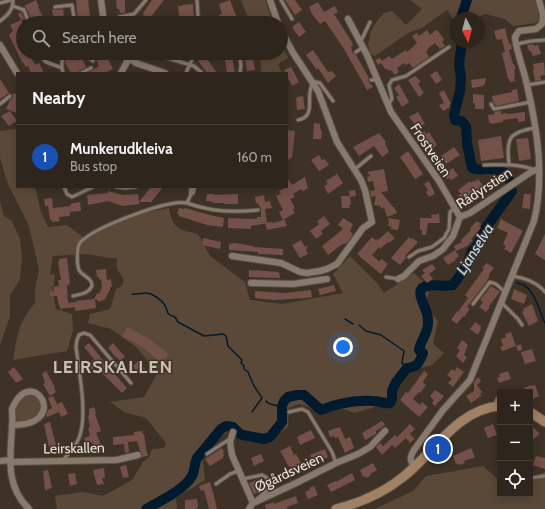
<!DOCTYPE html>
<meta charset="utf-8">
<style>
body{margin:0;font-family:Cabin,sans-serif;background:#362e26;color:#f1f3f6}
.controls{position:absolute;right:12px;bottom:12px;display:grid;overflow:hidden;border-radius:0px;box-shadow:0 2px 10px #0003}
.controls button{width:36px;height:36px;display:grid;place-items:center;padding:0;border:0;border-bottom:1px solid #49433b;background:#2e261d;color:#f1f3f6;font:20px sans-serif}
.compass{position:absolute;left:449px;top:12px;width:36px;height:36px;border-radius:50%;background:#2e261d;box-shadow:0 2px 10px #0003;rotate:174deg}
.you{position:absolute;left:343px;top:347px;width:14px;height:14px;margin:-10px;border:3px solid #fff;border-radius:50%;background:#1a73e8;box-shadow:0 0 0 6px #1a73e833}
.badge{display:grid;place-items:center;width:26px;height:26px;border-radius:50%;background:#54cdc6;color:#fff;font-size:13px;font-weight:700}
.pin{position:absolute;translate:-50% -50%;border:2px solid #fff;box-shadow:0 1px 4px #0006}
.list{margin:0;padding:0;list-style:none}
h2{display:flex;justify-content:space-between;align-items:center;height:52px;margin:0;padding:0 16px;font-size:17px}
h2 small{font-size:13px;font-weight:400;color:#a7a5a4}
.list li{display:grid;grid-template-columns:26px 1fr auto;gap:12px;align-items:center;box-sizing:border-box;height:64px;padding:0 16px;border-top:1px solid #49433b}
.list b{display:block;font-size:15px;white-space:nowrap}
.list p{margin:0;font-size:13px;white-space:nowrap;color:#a7a5a4}
.list em{font-size:13px;font-style:normal;color:#a7a5a4}
.icon{flex:none;width:22px;height:22px;fill:none;stroke:currentColor;stroke-width:2;stroke-linecap:round;stroke-linejoin:round}
.map{position:relative;flex:none;width:545px;height:509px;overflow:hidden}
.search{position:absolute;background:#2e261d;box-shadow:0 2px 10px #0003;left:16px;top:16px;width:272px;height:44px;display:flex;align-items:center;gap:10px;box-sizing:border-box;padding:0 14px;border-radius:22px;color:#a7a5a4;font-size:15px}
.panel{position:absolute;background:#2e261d;box-shadow:0 2px 10px #0003;left:16px;top:72px;width:272px;height:116px;border-radius:0px}
.map>svg:first-child{display:block}
</style>
<div class="map">
<svg width="545" height="509" viewBox="0 0 545 509">
<rect width="100%" height="100%" fill="#3e3227"/>
<path fill="#5a4938" d="M241 0H265L273 23H250Z
M410 0H536L539 19 536 23 513 26 505 19 485 14 477 18H455V22L447 10 422 28 408 33 375 56 371 54 368 45 371 31 377 21 384 13 392 11 406 25 422 9Z
M281 42 288 58 278 64 282 73H261L260 53H281Z
M16 129 17 187H33L36 190 41 212 48 227 67 225 84 238 129 216 169 208C173 230 179 229 198 234L210 256 245 282 250 300 282 304 343 293 333 274 350 256 378 284 384 293 414 273 430 288 426 302 429 310 438 321 433 344 444 353 432 365 405 372 387 399 372 408 354 413 339 407 318 413 309 407 299 404 289 408 288 427 269 440 229 430 202 454 205 480 176 498 177 509H57L55 496 82 492 103 496 132 480 143 462 149 457 152 449 164 448 166 443 146 418 124 412 110 402 144 397 158 372 135 346 111 329 88 323 90 314 110 309 116 289 122 286C126 278 120 276 117 268 116 265 117 261 117 258H109L86 254 53 256 50 274 55 275 54 286 52 287 56 309 72 314 73 330 67 351 13 360C18 334 17 324 35 303V289L39 270 29 226 8 184 0 158V131Z
M0 202 4 216 12 221 20 239 22 257 20 279 10 295V316L0 345Z
M28 394 37 396 42 404C38 419 34 419 19 422L15 419C14 405 17 402 28 394Z
M483 466 500 481V494H530V478L545 472V509H375L413 491 426 476Z"/>
<g fill="none" stroke-linecap="round" stroke-linejoin="round">
<path stroke="#021a2d" stroke-width="1.5" d="M517 283C535 285 538 310 545 323
M132 294C138 295 145 291 151 294 155 296 161 300 164 304 169 310 164 314 175 317L178 322 204 336 223 334 226 336 228 346 242 360 241 363 244 366V369L248 372 254 386 262 398 252 412
M345 319 353 324
M359 325 366 331 381 335 404 351 402 363 407 368
M266 401C270 406 276 404 282 408"/>
<path stroke="#021a2d" stroke-width="10" d="M461 18 467 0
M462 42 459 64 461 77 460 91 454 115 455 120 461 121 466 126 467 143 472 168C478 171 483 169 489 169 495 169 500 171 506 173L509 180
M146 509C160 501 184 490 192 476 195 471 194 464 197 458L221 429 226 426 233 427 240 434 243 435 264 439 270 437 282 422V406L284 401 288 397 297 395H304L321 410C338 403 356 400 374 401 380 401 384 404 390 403L392 399V391L396 382 407 368C418 367 419 363 423 353L419 350C420 341 428 334 428 323 428 319 428 315 426 311 424 303 413 288 428 286 436 284 444 287 453 285L467 265 472 251 475 249 487 226 512 191"/>
</g>
<path fill="#735048" d="M36 0 39 7H38L46 23H33L27 9 24 6Z
M76 0H88L90 17 89 18 90 23H78Z
M116 0H125V13H120L119 9H117Z
M152 0H164L150 18 148 17 146 18 143 15 144 14 143 13Z
M230 0 239 23H206L219 17V15L222 14 219 4Z
M285 0H295L302 10 295 15Z
M318 2 324 12 335 6 338 12 334 14 352 42 353 46 351 47 353 53 356 55 369 78 368 81 373 87 367 90 344 49 325 21 320 24 312 14 309 7Z
M193 4 194 17H192L193 23H180L178 6H182V5Z
M52 9 55 10 63 9 65 23H55V20L54 21Z
M21 12 24 19 21 20 23 25 18 28 23 38V53H29L35 65 39 63 44 73H31L28 66 26 67 23 62V64L9 35 13 31 10 25 21 20 18 14Z
M299 22 306 32 299 37 292 27Z
M505 28 509 44H511L512 49 509 50 513 64H514L516 69H514L515 76 514 78 515 81 510 82 509 79H508L502 53 505 52 502 39 497 40 494 31Z
M427 30 430 35 436 30 438 31 443 38 444 40 442 42 445 46 440 49 435 43 427 49 428 50 426 52 429 57 413 68 409 63 406 65 404 63 397 68 399 72 395 75 391 70 389 71 387 69H385L381 63 378 65 375 60 380 58 382 61 389 56 392 59 406 50 407 52 414 46V45L417 43 412 36 417 33 419 36Z
M534 44V46L538 45 541 54 533 56 531 51H529L527 45Z
M313 50 328 72 332 71 336 76 328 83 318 68 317 70 306 55Z
M93 53H105L113 69 104 73H88L99 66Z
M224 53H236L237 56 232 57 235 73H227Z
M244 53H252L255 70 247 71Z
M80 54 86 67 79 71 78 73H71L65 63 66 60Z
M205 56 215 70 217 73H207L198 61Z
M544 62 545 75 540 76 541 80 535 81 533 70H534L533 64Z
M291 67 299 82 292 86 288 78 287 73H285L284 70Z
M437 71 442 80 436 84 430 75Z
M415 76 421 82 418 84 424 93 419 97 408 80Z
M486 78 485 84 483 85 484 86 472 88 471 80Z
M0 79 9 93 0 99Z
M399 84 409 102 402 107 396 97 399 95 394 88Z
M517 89 519 101 496 106 493 102 492 96 512 92V90Z
M444 90 451 104 449 105 450 107 443 111 439 105 444 103 439 93Z
M13 93 17 94V113L6 109 10 100 13 97Z
M473 94 484 95V109H475V103H473Z
M303 96 305 109 297 110 296 99 297 97Z
M10 111 17 121 9 126 1 116Z
M501 111V114L506 113 507 114 525 112V121L519 122 517 118 503 120V122L491 124V122L489 123 488 115 495 114 494 112Z
M418 112 425 124 418 128 409 117Z
M314 123 320 124V128L322 132 321 139H313Z
M287 130 295 131 292 158H290L287 162Z
M424 131 426 134 429 132 437 145 430 150 423 138 419 141 416 136Z
M379 133 386 142 385 143 389 152 382 157 374 146 359 156 353 147Z
M501 136 504 158 481 161 478 140Z
M528 138 531 159 519 161 516 139Z
M454 147 460 155 446 164 441 156Z
M408 151 423 174 415 179 400 157Z
M319 155 322 160 325 159 329 165 319 171 311 160Z
M453 168 458 176 451 180 449 178 447 179 444 174Z
M384 169 388 191 381 192 393 207H394L397 213 387 217 384 207 382 209 380 206 374 205 376 196 371 197 370 191 375 190 373 181 368 182 367 177 370 176 367 172Z
M337 174 343 183 328 194 324 186 328 184 326 181Z
M287 177 292 185 305 177 308 188 303 191 301 189 293 194 295 197 290 199 295 208 293 209 295 213 283 220H285L287 226 267 230 265 223 272 222 273 223 283 220 279 212 283 210 276 196 281 194 279 191 287 187Z
M478 179 485 188 479 194 476 191 462 201 458 196 461 194 458 190 470 181 471 183 473 181 474 182Z
M429 181 435 194 429 197 426 192 428 190 424 184Z
M151 187H163L151 202H139V204L123 206 108 201 88 205 87 195 108 193V191L123 195 138 194 139 202Z
M355 190 356 196 350 197 351 205H349L350 208H342L341 196H350L349 191Z
M207 194H214V195L238 194V204H224V203H213V202L206 201Z
M524 194H531L530 209 522 208Z
M264 195 265 202 270 201 272 208 265 209 267 223 251 226V229L228 228V218L257 219V217H261V209L258 203 256 204 255 197Z
M52 198 53 208 71 206 70 204 80 202 81 211 70 212V216L59 217 60 221 52 222V220H50L48 206H45L44 199Z
M179 208 184 209 185 208 210 215 224 218 223 227 207 225 179 216V214H177Z
M439 214 440 223H428L426 235H422V230H420V218H432L431 215Z
M324 216 330 224 321 231 323 234 316 239 310 231 319 224 317 221Z
M343 218 353 224 350 231 353 234 347 243 341 245 328 255 322 246 343 229 338 225Z
M388 218 400 220 398 230 390 229 392 227 388 226 389 221Z
M501 219 523 231 511 253 504 249 506 246 503 244 508 233 497 228Z
M477 221 481 224 479 226 481 228 471 239 473 240 467 246 456 251 454 246 462 242 461 240 471 230 470 228Z
M388 231 395 238 389 243 388 242 380 249 379 247 372 255 379 261 382 259 388 264 381 274 360 257V256L357 254 372 237 375 240 376 239 378 240Z
M545 234V260L535 254Z
M409 237 411 239 412 238 418 242 405 256 406 258 400 265 391 258Z
M203 238 221 242 220 249 202 245Z
M301 240 305 247 308 245 306 250 308 254 300 258 292 245Z
M235 243 253 246V247L283 249V255L258 254V252L229 250V244Z
M455 250 459 256 455 259 456 260 448 265 443 258Z
M67 258 70 283 67 286 68 303 77 302 76 301 94 299 97 293 99 294 102 287 101 279 99 280V277H97L96 270 106 269 107 280 111 279 112 287H110V290L104 301 102 300 100 302 95 299 96 308 75 311V307L60 309V306H59L57 296H50V292L54 291 53 287 59 286 58 280H61L58 262H59V259Z
M487 263 494 268 489 274V277L487 281 467 307 470 309 464 317 463 316 457 324 451 320 457 311 458 312 468 298 465 295 484 269 482 268Z
M432 264 436 269 429 274 433 279 427 283 421 276 425 273 422 270Z
M249 270 279 272 280 278 249 277Z
M334 285 336 291 320 295 318 289Z
M491 286 500 292 489 306 490 307 486 312 479 307 483 302 480 300Z
M514 289 527 295 524 304 511 299Z
M311 290 312 297 306 298 274 300 255 298V291L285 293Z
M532 304 538 321 529 326 522 312 524 311 523 309Z
M475 322 481 326 480 328 481 329 478 335 470 329Z
M127 327 148 338 169 354 162 362 159 361 141 346 122 337Z
M511 332 516 346 521 344 522 350 518 351 516 346 502 351 500 347 503 346 501 339 506 337 505 334Z
M462 340 468 345 464 355 467 357 463 363 456 356 460 350 457 348Z
M89 343 106 364 105 365 111 373 113 372 127 388 122 393 96 367 92 370 88 365 94 359 84 347Z
M113 343 125 357 120 361 112 353V352L108 348Z
M532 349 536 361 525 364 521 352Z
M138 361 145 369 139 374 135 370 133 366Z
M14 367 23 379 16 383 8 372Z
M457 367 464 372 453 387 448 383 452 379 447 375 451 370 452 369 455 371Z
M46 371 55 387 54 388 56 392 50 396 43 384 45 383 42 374Z
M424 371 428 374 423 382 426 385 420 393 419 392 413 399 420 405 422 402 428 407 419 417 400 400 406 392 408 393Z
M508 371 511 379 499 383 497 378 500 377 499 374Z
M478 377 481 381 477 385 482 392 480 394 481 396 471 403 466 396 474 391V382Z
M531 385 532 386 535 385 539 396 530 400V392H526L524 388Z
M435 390 444 396 435 406 432 403 434 401 430 396Z
M53 396 57 404 62 402 68 414 61 417 59 412 47 417 46 415 48 410 52 408 48 398Z
M94 407 96 413 95 414 101 431 96 433 103 450 96 453 92 442 86 444 84 438 90 436 88 428 90 427 88 416 89 415V409Z
M382 421 385 425 376 431V434L365 440 362 433Z
M50 422 56 445 49 447 44 424Z
M410 424 415 429 410 434 415 439 410 443 406 438 395 448 392 445 382 455 376 447 380 443 383 446 395 435 397 437Z
M493 424 497 435 488 438 484 428Z
M340 427 345 439 350 437 354 448 345 453 338 437 335 438 334 436 330 437 328 431Z
M533 427 540 434 530 442V430Z
M311 430 315 438 300 445 297 437Z
M142 431 143 434H144L146 448 148 456 142 457V454L140 451 137 441 128 442 129 452 125 453 124 444 113 445V437L134 435V432Z
M290 446 294 455 296 454 305 470 294 475 290 466 289 467 280 451Z
M222 448 224 452 223 453 224 455 223 457V458L210 466 205 459Z
M471 448 475 457 464 461 465 463 459 465 458 463 456 464 453 456Z
M325 449 328 457 314 463 310 455Z
M261 454 264 461 254 466 251 458Z
M536 456 545 458V469L533 465Z
M373 463 377 470 370 474V476L366 478 365 476 363 477 360 470Z
M126 465 129 477 123 478 120 467Z
M104 468 105 478H102L104 484 97 485 93 470Z
M48 470 52 488 45 490 43 471Z
M75 473 77 484 70 486 68 474Z
M352 473 355 480 331 492 327 485 336 481V482Z
M261 478 264 485 265 484 266 488 254 494 249 483Z
M210 482 214 496 217 509H209L204 490 201 491 199 486Z
M314 486 318 495 308 499 305 492 310 490 309 488Z
M296 496 298 503 287 507V509H266L265 505 274 502V504Z
M197 499 198 507 196 508V509H185V500Z"/>
<g fill="none" stroke-linecap="round" stroke-linejoin="round">
<defs>
<path id="lane" d="M197 0 198 16 200 23
M281 0 292 19
M0 3 11 0
M13 6 24 10 29 23
M55 7 72 5 75 23
M119 17 134 14 146 0
M0 21C8 15 13 10 13 0
M361 41 370 22
M517 44 531 41 545 40
M356 52 363 47
M37 53 46 62 62 68
M83 53 93 61
M151 53 194 66 202 73
M239 53 241 65 240 73
M63 73C61 65 61 59 67 53
M81 73 91 68
M186 73 195 53
M371 80H378
M312 81 320 83 333 101
M527 85 545 82
M0 104 10 96
M491 104 494 109 531 102
M388 105 392 99 389 85 392 80 406 76 449 47
M298 120C318 116 304 95 313 83
M509 164C506 138 509 132 535 128
M484 165C501 165 518 163 535 170
M355 169 371 156
M64 187 67 194 72 197 93 187
M116 187 125 188 136 187
M192 192 187 203C211 212 233 213 258 210
M409 257 418 251 432 247 444 238 449 229 450 212 454 208
M512 276C525 278 537 282 545 292
M386 277 398 279
M73 296C81 294 88 294 92 286 92 277 83 277 79 270 77 265 77 254 78 249 78 245 81 241 84 239 100 226 168 199 187 203
M501 302 518 319 522 325
M473 304 490 282 496 284 505 292
M495 405 497 399 500 397
M289 412 302 409 308 412 332 452 336 463
M207 454 231 438
M63 460C69 453 76 446 79 438 88 416 79 371 76 347L77 340 79 335 84 333 90 335 131 383
M499 467 500 469
M530 478 545 476
M243 479 262 475 267 478 269 489 257 499
M216 484 230 474 238 471"/>
<path id="street" d="M101 0 104 23
M270 0 278 23
M348 19 367 55 391 112 439 181 460 217
M0 45 17 73
M123 53 136 63 165 73
M121 73 129 58
M192 192 193 187
M232 256 281 263 300 272 307 273 320 271 327 269 337 264 363 228 372 222 365 190 361 180 337 142 318 91 292 51 281 30
M398 279 404 276 419 261 433 256 443 249 453 236 460 217 470 213 531 172 538 169
M251 283 293 284 327 279
M12 425C73 425 31 362 12 409 12 414 13 419 12 425 11 455 4 485 29 509
M233 432 230 442 232 455 253 503 249 509
M0 461 11 460
M11 462 116 460 138 455
M415 467C409 460 410 457 414 450L443 410 470 380 534 221C545 177 537 128 527 85 524 70 516 51 515 37L519 31 536 29 542 24 543 15 539 0
M253 503 294 484 336 463 358 454 370 447 385 431"/>
<path id="secondary" d="M530 412 545 422
M336 509C360 503 383 493 403 477 434 453 457 409 500 406"/>
</defs>
<use href="#lane" stroke="#584e44" stroke-width="5"/>
<use href="#street" stroke="#584e44" stroke-width="8"/>
<use href="#secondary" stroke="#584e44" stroke-width="11"/>
<use href="#lane" stroke="#87796c" stroke-width="3"/>
<use href="#street" stroke="#87796c" stroke-width="6"/>
<use href="#secondary" stroke="#a18163" stroke-width="9"/>
</g>
<g text-anchor="middle" stroke-width="3" stroke-linejoin="round" paint-order="stroke">
<g font-size="14" fill="#eae2db" stroke="#3e3227">
<text transform="translate(431 150) rotate(56)" y="5">Frostveien</text>
<text transform="translate(484 188) rotate(-33)" y="5">Rådyrstien</text>
<text transform="translate(74 448) rotate(-1)" y="5">Leirskallen</text>
<text transform="translate(289 472) rotate(-25)" y="5">Øgårdsveien</text>
</g>
<g font-size="15" font-style="italic" fill="#c1def8" stroke="#3e3227">
<text transform="translate(475 249) rotate(-58)" y="5">Ljanselva</text>
</g>
<g font-size="18" font-weight="bold" letter-spacing="1" fill="#ccbdaf" stroke="#3e3227">
<text x="113" y="373">LEIRSKALLEN</text>
</g>
</g>
</svg>
<div class="controls">
<button>+</button>
<button>−</button>
<button><svg class="icon" aria-label="locate" viewBox="0 0 24 24"><circle cx="12" cy="12" r="6"/><path d="M12 2v4M12 18v4M2 12h4M18 12h4"/></svg></button>
</div>
<svg class="compass" viewBox="-18 -18 36 36"><path d="M0-13l5 13h-10z" fill="#e53935"/><path d="M0 13l5-13h-10z" fill="#a7a5a4"/></svg>
<div class="you"></div>
<div class="pin badge" style="left:438px;top:449px;background:#1a4fb4">1</div>
<div class="search"><svg class="icon" aria-label="search" viewBox="0 0 24 24"><circle cx="10" cy="10" r="6"/><path d="M15 15l6 6"/></svg>Search here</div>
<section class="panel">
<h2>Nearby<small></small></h2>
<ul class="list">
<li><span class="badge" style="background:#1a4fb4">1</span><div><b>Munkerudkleiva</b><p>Bus stop</p></div><em>160 m</em></li>
</ul>
</section>
</div>
